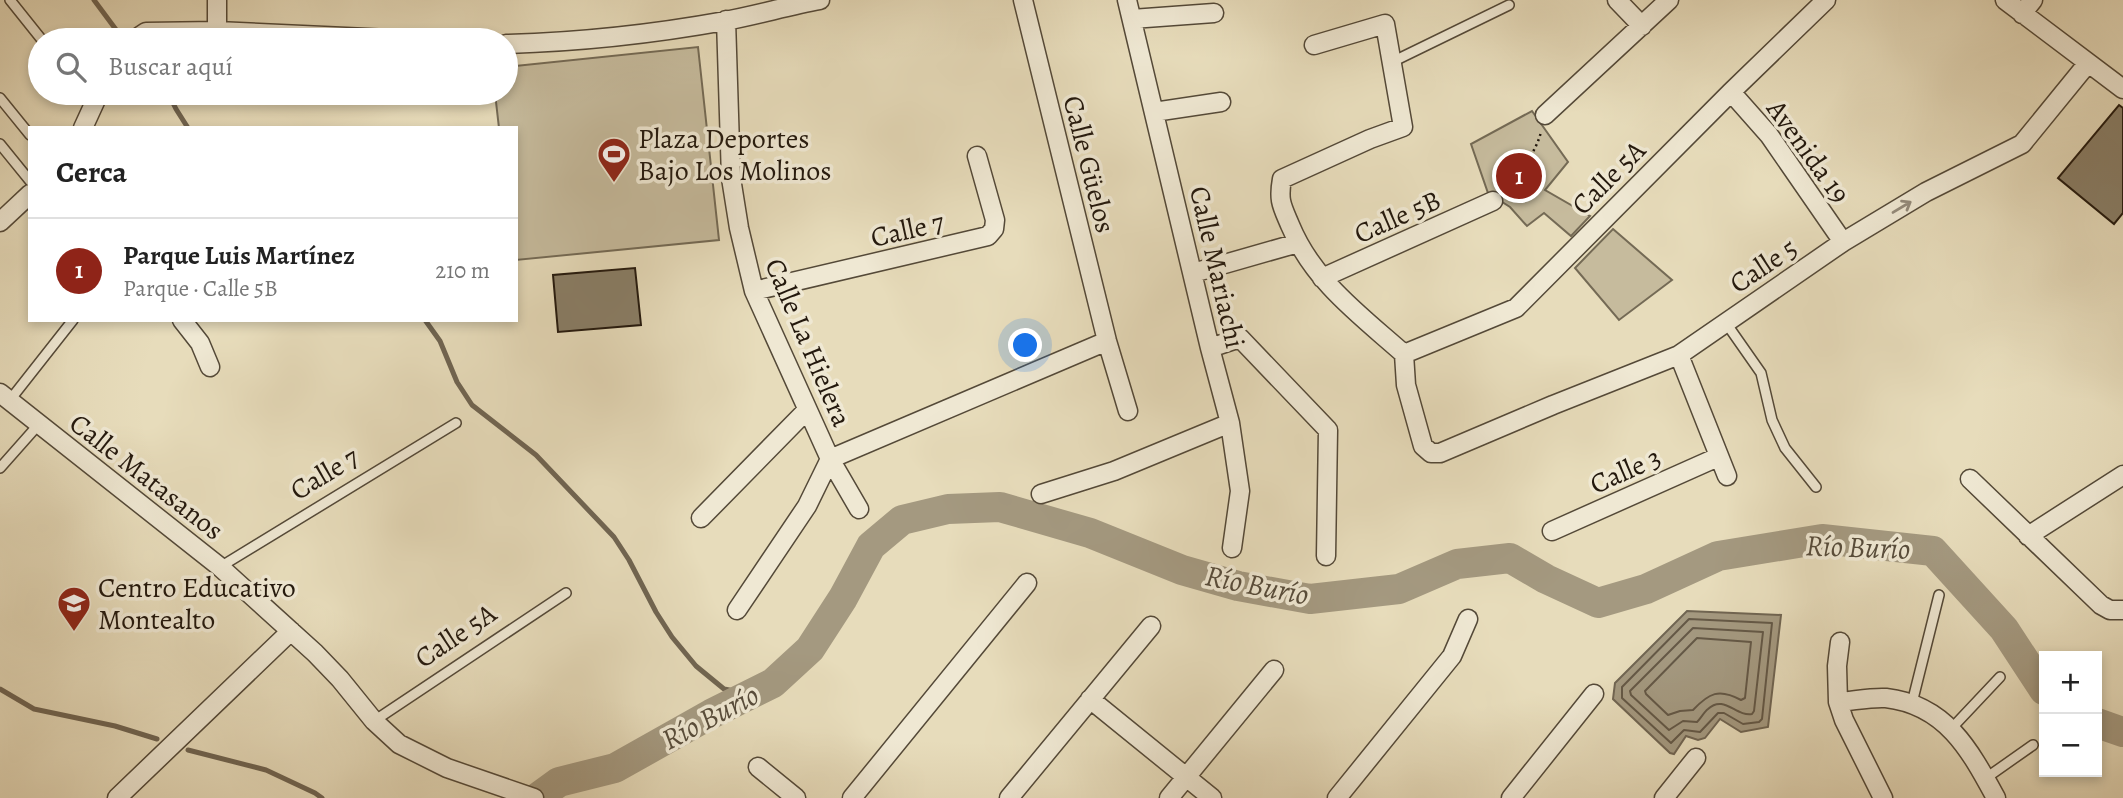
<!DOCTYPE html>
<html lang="es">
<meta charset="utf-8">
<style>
body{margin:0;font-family:Alegreya,serif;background:#f2f2f2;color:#222}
.controls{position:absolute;right:21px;bottom:21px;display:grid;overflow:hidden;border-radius:0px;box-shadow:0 4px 10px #0003}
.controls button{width:63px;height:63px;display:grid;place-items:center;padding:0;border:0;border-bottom:2px solid #e0e0e0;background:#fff;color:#222;font:35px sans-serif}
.you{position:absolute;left:1026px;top:346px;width:24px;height:24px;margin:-18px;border:5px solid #fff;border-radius:50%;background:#1a73e8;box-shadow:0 0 0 10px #1a73e833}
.badge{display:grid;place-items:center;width:46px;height:46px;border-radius:50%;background:#8f2418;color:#fff;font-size:23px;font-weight:700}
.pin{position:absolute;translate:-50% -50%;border:4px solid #fff;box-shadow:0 2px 7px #0006}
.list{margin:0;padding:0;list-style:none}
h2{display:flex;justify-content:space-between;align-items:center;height:91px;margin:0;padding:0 28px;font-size:30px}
h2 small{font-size:23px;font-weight:400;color:#767676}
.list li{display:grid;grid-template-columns:46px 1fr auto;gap:21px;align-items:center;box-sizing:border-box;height:105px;padding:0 28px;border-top:2px solid #e0e0e0}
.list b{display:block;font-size:26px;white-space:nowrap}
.list p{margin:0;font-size:23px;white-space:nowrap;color:#767676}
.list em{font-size:23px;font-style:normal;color:#767676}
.icon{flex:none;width:38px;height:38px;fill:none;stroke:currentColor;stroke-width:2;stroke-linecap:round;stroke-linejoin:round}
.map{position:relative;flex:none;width:2123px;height:798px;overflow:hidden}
.search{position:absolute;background:#fff;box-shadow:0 4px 10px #0003;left:28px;top:28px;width:490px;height:77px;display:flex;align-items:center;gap:18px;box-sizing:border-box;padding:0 24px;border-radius:38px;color:#767676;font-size:26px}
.panel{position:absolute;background:#fff;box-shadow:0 4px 10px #0003;left:28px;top:126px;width:490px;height:196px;border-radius:0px}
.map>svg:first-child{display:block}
</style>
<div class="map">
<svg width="2123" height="798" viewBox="0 0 2123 798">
<rect width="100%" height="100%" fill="#e7dcbb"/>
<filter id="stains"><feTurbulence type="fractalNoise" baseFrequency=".00286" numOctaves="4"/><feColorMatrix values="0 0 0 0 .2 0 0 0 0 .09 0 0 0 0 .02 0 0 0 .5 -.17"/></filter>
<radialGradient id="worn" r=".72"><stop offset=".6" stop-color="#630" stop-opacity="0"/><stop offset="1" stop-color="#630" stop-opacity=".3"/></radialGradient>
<path fill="#c6bb9d" stroke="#746a55" stroke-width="2" d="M698 47 719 240 516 260V128H499L495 93H506V67Z
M1532 111 1568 162 1545 190 1590 216 1571 236 1544 213 1527 226 1510 207 1488 193 1471 144Z
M1613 229 1672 280 1619 320 1575 268Z"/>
<path fill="#a49980" stroke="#706552" stroke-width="2" d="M1687 611 1781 615 1768 727 1741 732 1720 719 1705 738 1698 740 1686 736 1674 754 1670 753 1613 699 1615 683Z"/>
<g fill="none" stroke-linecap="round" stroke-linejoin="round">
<path stroke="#645846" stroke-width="2" d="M1689 619 1772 623 1762 719 1759 722 1743 724 1724 713H1718L1700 732 1684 730 1671 743 1622 698V687Z
M1693 628 1763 632 1754 711 1752 714C1736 717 1724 694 1708 709 1704 712 1701 718 1697 722L1683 721 1669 730 1631 695 1630 691Z
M1697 638 1751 642 1745 698 1741 700C1719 688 1709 693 1693 710L1680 711 1668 715 1646 694 1645 691Z"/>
<path stroke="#706552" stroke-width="5" d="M94 0 120 35
M168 93 176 109 188 128
M425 320 440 341 457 382 472 405 536 455 614 537 629 560 656 612 672 637 696 666 724 689 750 694
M0 689 34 709 115 726 157 739
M188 750 266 770 315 793 322 798"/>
<path stroke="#a49980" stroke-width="30" d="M2097 723 2123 732
M537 798 559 782 615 768 711 714 773 683 810 649 843 598 871 546 902 520 948 509 1000 507 1090 533 1182 570 1238 586 1310 599 1399 589 1457 564 1510 558 1546 579 1598 603 1646 589 1718 556 1822 539 1933 551 2004 629 2044 690"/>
</g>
<path fill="#897e67" stroke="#23180d" stroke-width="2" d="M2119 105 2123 108V213L2114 224 2058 178Z
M635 268 641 325 558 332 553 275Z"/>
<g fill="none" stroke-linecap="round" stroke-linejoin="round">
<defs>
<path id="service" d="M10 0 42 40
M1392 62 1509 5
M83 93 94 106
M0 98 30 135
M0 144 30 181
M1726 323 1761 373 1772 420 1785 448 1816 487
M10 400 73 320
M0 468 39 424
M220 567 456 423
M1912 703 1939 595
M374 721 566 593
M1951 729 2000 677
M1986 778 2033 745"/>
<path id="minor" d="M217 0V31
M1023 0 1107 341 1128 411
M1127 0 1210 348 1230 423 1240 491 1232 548
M1617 0 1642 26
M2005 0 2123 89
M2022 14 2033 0
M1132 19 1214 13
M726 20 731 178 739 228 754 291 830 459 859 509
M134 40 146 32 217 31 411 40
M506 44C579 42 653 34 725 21 757 15 788 6 820 0
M1314 45 1385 24 1403 127 1370 139 1282 179C1278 201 1282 206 1290 225 1313 281 1360 315 1404 354L1406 385 1423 446 1431 453H1440L1553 405 1679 355 1843 242 1926 192 2022 144 2088 63
M1731 92 1769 135 1843 242
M1154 112 1221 102
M1545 115 1669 0
M83 128 99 93
M0 222 30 194
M1193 273 1298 243
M1322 278 1493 201
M754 291 988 236 994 229 995 220 977 156
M182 320 200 343 210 367
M1210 348 1240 338 1328 430 1326 556
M1404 354 1516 308 1731 92 1826 0
M1679 355 1727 476
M0 393 220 567 315 653 340 679 374 721 399 744 447 768 534 798
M1970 479 2101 605 2110 610H2123
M1041 494 1114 471 1230 423
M701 518 807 410
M1552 531 1718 457
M2028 536 2123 475
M737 610 807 506 830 459 1107 341
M1840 642 1837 666 1838 702 1844 720 1883 798
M1090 699 1212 798
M1838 702C1853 701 1871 697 1886 698 1946 705 1970 750 1996 798
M758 767 796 798
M117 798 291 631
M852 798 1027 583
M1009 798 1151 626
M1169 798 1274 670
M1337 798 1452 656 1468 619
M1511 798 1594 694
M1664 798 1696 758"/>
</defs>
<use href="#service" stroke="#544938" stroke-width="12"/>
<use href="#minor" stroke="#544938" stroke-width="21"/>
<path stroke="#23180d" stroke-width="2.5" stroke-dasharray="2 3.5" stroke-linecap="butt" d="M1503 190C1519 173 1535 155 1541 132"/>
<use href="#service" stroke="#efe8d3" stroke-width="9"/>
<use href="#minor" stroke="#efe8d3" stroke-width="18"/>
</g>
<defs><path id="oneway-shaft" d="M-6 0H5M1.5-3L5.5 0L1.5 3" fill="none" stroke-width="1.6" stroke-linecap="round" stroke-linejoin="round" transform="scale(1.75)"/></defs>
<use stroke="#938a7a" href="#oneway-shaft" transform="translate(1902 207) rotate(-31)"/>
<defs>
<symbol id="stadium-pin" viewBox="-11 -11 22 30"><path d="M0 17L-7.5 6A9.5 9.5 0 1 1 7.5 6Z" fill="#8f2418" stroke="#efe8d3"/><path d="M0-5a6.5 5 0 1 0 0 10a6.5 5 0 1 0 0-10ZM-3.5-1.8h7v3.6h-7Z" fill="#fff"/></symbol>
<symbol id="school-pin" viewBox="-11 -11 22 30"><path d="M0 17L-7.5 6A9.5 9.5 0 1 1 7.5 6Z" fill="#8f2418" stroke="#efe8d3"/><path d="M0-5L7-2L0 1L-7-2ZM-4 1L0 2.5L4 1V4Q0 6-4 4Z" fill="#fff"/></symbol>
</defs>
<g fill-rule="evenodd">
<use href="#stadium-pin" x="595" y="135" width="38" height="52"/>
<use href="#school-pin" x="55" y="584" width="38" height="52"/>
</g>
<g text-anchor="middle" stroke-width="7" stroke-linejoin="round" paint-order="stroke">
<g font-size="28" fill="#23180d" stroke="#efe8d3" text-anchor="start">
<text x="638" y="148">Plaza Deportes<tspan x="638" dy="32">Bajo Los Molinos</tspan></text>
<text x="98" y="597">Centro Educativo<tspan x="98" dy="32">Montealto</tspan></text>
</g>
<g font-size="28" fill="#23180d" stroke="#efe8d3">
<text transform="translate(1809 151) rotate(54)" y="10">Avenida 19</text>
<text transform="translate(1090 164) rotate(76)" y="10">Calle Güelos</text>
<text transform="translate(1608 177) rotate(-45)" y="10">Calle 5A</text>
<text transform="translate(1397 216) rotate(-24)" y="10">Calle 5B</text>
<text transform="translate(907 229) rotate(-13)" y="10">Calle 7</text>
<text transform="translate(1763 265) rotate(-34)" y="10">Calle 5</text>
<text transform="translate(1218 267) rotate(77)" y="10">Calle Mariachi</text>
<text transform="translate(809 342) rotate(67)" y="10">Calle La Hielera</text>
<text transform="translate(1625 470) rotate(-24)" y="10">Calle 3</text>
<text transform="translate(324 473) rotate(-31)" y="10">Calle 7</text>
<text transform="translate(147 476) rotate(38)" y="10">Calle Matasanos</text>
<text transform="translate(455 635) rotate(-34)" y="10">Calle 5A</text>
</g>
<g font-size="30" font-style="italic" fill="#574c3b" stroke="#efe8d3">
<text transform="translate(1858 547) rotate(2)" y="10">Río Burío</text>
<text transform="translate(1257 585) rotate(11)" y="10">Río Burío</text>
<text transform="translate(710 717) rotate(-28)" y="10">Río Burío</text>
</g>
</g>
<rect width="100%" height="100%" filter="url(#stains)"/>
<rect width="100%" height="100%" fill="url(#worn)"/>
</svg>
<div class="controls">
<button>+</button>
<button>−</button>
</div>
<div class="you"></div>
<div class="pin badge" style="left:1519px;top:176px">1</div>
<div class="search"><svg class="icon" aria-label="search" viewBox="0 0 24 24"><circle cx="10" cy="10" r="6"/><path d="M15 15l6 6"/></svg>Buscar aquí</div>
<section class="panel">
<h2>Cerca<small></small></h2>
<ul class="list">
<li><span class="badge">1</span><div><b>Parque Luis Martínez</b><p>Parque · Calle 5B</p></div><em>210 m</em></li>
</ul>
</section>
</div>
